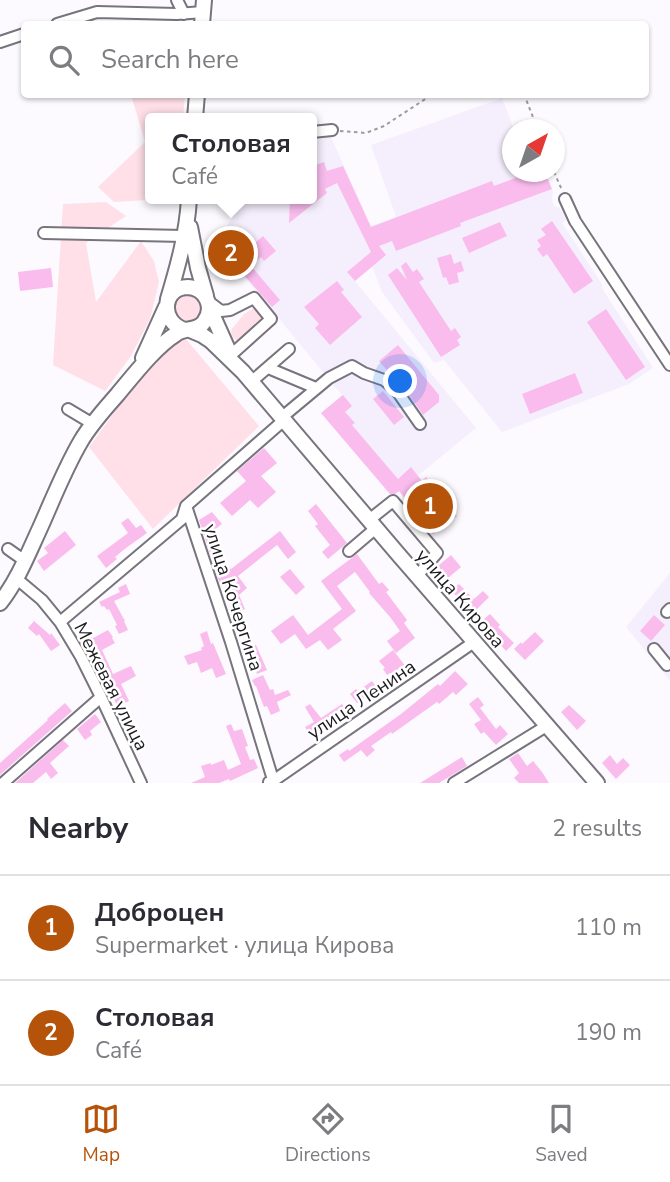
<!DOCTYPE html>
<meta charset="utf-8">
<style>
body{margin:0;font-family:"Nunito Sans",sans-serif;background:#f7f7f7;color:#2b2b33}
.compass{position:absolute;left:502px;top:119px;width:63px;height:63px;border-radius:50%;background:#fff;box-shadow:0 2px 5px #0004;rotate:40deg}
.you{position:absolute;left:401px;top:382px;width:24px;height:24px;margin:-18px;border:5px solid #fff;border-radius:50%;background:#1a73e8;box-shadow:0 0 0 10px #1a73e833}
.badge{display:grid;place-items:center;width:46px;height:46px;border-radius:50%;background:#b45309;color:#fff;font-size:23px;font-weight:700}
.pin{position:absolute;translate:-50% -50%;border:4px solid #fff;box-shadow:0 2px 7px #0006}
.popup{position:absolute;left:145px;top:113px;width:172px;height:91px;box-sizing:border-box;display:grid;place-content:center;border-radius:7px;background:#fff;filter:drop-shadow(0 2px 5px #0005);font-size:23px;white-space:nowrap;color:#7c7c81}
.popup b{font-size:26px;color:#2b2b33}
.popup::after{content:'';position:absolute;left:50%;top:100%;margin-left:-14px;border:14px solid transparent;border-top-color:#fff}
.list{margin:0;padding:0;list-style:none}
h2{display:flex;justify-content:space-between;align-items:center;height:91px;margin:0;padding:0 28px;font-size:30px}
h2 small{font-size:23px;font-weight:400;color:#7c7c81}
.list li{display:grid;grid-template-columns:46px 1fr auto;gap:21px;align-items:center;box-sizing:border-box;height:105px;padding:0 28px;border-top:2px solid #e1e1e2}
.list b{display:block;font-size:26px;white-space:nowrap}
.list p{margin:0;font-size:23px;white-space:nowrap;color:#7c7c81}
.list em{font-size:23px;font-style:normal;color:#7c7c81}
.icon{flex:none;width:38px;height:38px;fill:none;stroke:currentColor;stroke-width:2;stroke-linecap:round;stroke-linejoin:round}
.map{position:relative;flex:none;width:670px;height:783px;overflow:hidden}
.search{position:absolute;background:#fff;box-shadow:0 2px 5px #0004;left:21px;right:21px;top:21px;height:77px;display:flex;align-items:center;gap:18px;box-sizing:border-box;padding:0 24px;border-radius:7px;color:#7c7c81;font-size:26px}
.sheet{height:301px;background:#fff}
nav{display:flex;justify-content:space-around;align-items:center;box-sizing:border-box;height:98px;border-top:2px solid #e1e1e2;background:#fff;font-size:19px;color:#7c7c81}
nav a{display:grid;justify-items:center;gap:4px}
nav .on{color:#b45309}
.map>svg:first-child{display:block}
</style>
<div class="map">
<svg width="670" height="783" viewBox="0 0 670 783">
<rect width="100%" height="100%" fill="#fcfaff"/>
<path fill="#f5effd" d="M502 98 514 129 512 130V172H545L553 192 552 199 553 203 555 207H559L566 220 562 223 602 284V288L653 368 629 384 502 432 444 360 434 363 382 292 372 266 355 281 476 428 392 497 321 413 342 395 223 251 233 243 224 231 242 201 241 199H312V137L330 135 371 226 396 217 371 145Z
M670 573V681L626 627Z"/>
<path fill="#ffe0e8" d="M131 95H185L183 118H150V199H164L114 202 98 187 145 142Z
M106 202 126 216 86 243 96 302 141 241 154 261 159 282 150 319 131 356 105 391 53 365 63 204Z
M183 293 198 295 205 310 193 325 177 321C171 305 170 305 183 293Z
M254 308 264 318 244 337 237 341 232 336 231 330 244 314Z
M186 339 259 426 153 529 89 447 135 384 178 341Z"/>
<path fill="#f9bced" d="M324 162 327 171 343 166 371 227 492 181 494 186 531 172H545L552 189 460 223 461 226 396 251 392 241 379 246 386 255 355 281 347 272 371 252 337 183 325 189 327 193 289 223 290 199H312V166Z
M552 221 593 281 574 294 547 254 543 257 537 249 541 246 537 240 546 235 541 229Z
M500 222 507 236 469 253 462 238Z
M263 236 276 251 264 261 261 257 251 266 280 300 272 307 223 251 233 243 242 254Z
M451 254 454 264 461 261 464 271 457 273 459 282 449 285 446 277 443 278 437 258Z
M406 262 413 272 417 269 424 279 419 282 451 331 455 328 461 337 457 340 460 345 441 357 388 275 397 268 407 280 401 266Z
M51 268 53 287 20 291 18 272Z
M337 281 344 290 341 292 362 317 330 345 315 328 319 324 304 307Z
M606 309 645 367 626 380 587 322Z
M398 345 439 395V402L423 415 403 386 392 376 379 361Z
M575 373 583 393 530 414 522 394Z
M383 391 404 417 394 425 373 399Z
M343 395 352 406 345 412 355 423 352 425 398 479 411 467 422 481 426 477 457 516 433 534 399 491 395 494H390L321 413Z
M264 448 277 463 261 476 276 492 258 508 250 500 232 516 220 503 246 481 237 471Z
M316 504 347 543 328 559 322 552 330 545 315 526 318 524 308 511Z
M212 512 222 524 213 531 219 551 214 554 220 565 225 563 231 569 280 531 296 552 288 559 277 545 238 576 247 588 239 595 245 609 235 613 231 604 237 601 225 586 221 587 199 520Z
M128 518 136 528 141 525 147 533 126 548 115 557 117 559 106 568 97 556 128 533 121 523Z
M65 531 76 545 44 571 37 561 48 553 44 548Z
M357 554 379 584 382 582 389 590 386 592 407 620 404 623 415 638 396 653 387 641 400 631 390 617 369 593 370 592 355 572 337 586 356 611 333 629 342 640 328 650 320 640 306 649 295 634 281 644 271 631 293 615 308 635 342 609 321 581Z
M451 555 461 567 448 578 438 566Z
M290 569 305 587 296 595 280 577Z
M126 584 130 594 114 601 125 621H124L128 630 119 634 115 626 117 625 109 609 107 610 104 606 102 607 99 602 120 592 118 588Z
M459 584 474 599 483 591 489 597 474 612 451 591Z
M490 614 500 625 498 627 514 643 506 651 484 627 488 623 484 619Z
M654 615 665 625 651 641 640 631Z
M34 621 50 635 51 633 60 645 51 651 39 634 37 636 28 628Z
M108 630 113 637 112 638 115 643 102 650 113 674 131 666 136 676 121 684 129 701 117 706 112 694 109 695 91 651 90 652 84 643Z
M207 631 211 644 213 643 226 674 216 678 212 668 201 673 197 662 188 665 184 656 202 650 201 648 204 646 200 634Z
M535 632 544 641 525 660 514 649 521 642 522 644Z
M256 645 267 670 257 674 252 661 250 662 245 649Z
M393 650 410 672 397 682 390 673 387 675 383 669 385 668 379 661Z
M455 671 468 684 456 695 453 692 439 704 437 702 392 734 391 732 371 746 375 750 367 757 361 750 344 762 339 755 348 749 349 751 401 714 438 684 440 686Z
M263 675 270 690 273 689 275 695 288 690 291 695 277 702 280 711 271 715 267 706 264 707 256 686H255L252 680Z
M372 681 379 690 371 696 370 694 357 703 350 694 356 689 358 691Z
M478 697 484 705 480 708 496 729 500 725 508 734 496 745 484 732 481 734 474 724 481 720 469 704Z
M65 703 72 711 0 775V763L48 720 47 719Z
M310 704 321 718 342 704 349 712 311 737 305 727 314 722 305 707Z
M569 705 586 721 577 730 561 712Z
M95 714 101 722 90 731 92 735 85 740 77 729Z
M231 724 234 731 242 729 248 746 245 747 250 760 254 759 258 768 230 781 229 779 219 783H191L205 777 201 766 211 763V765L224 760 228 770 241 764 226 726Z
M63 740 69 746 50 763 58 773 51 779 46 772 33 783H15Z
M518 753 527 766 533 761 542 772 549 783H519L514 778 519 773 509 759Z
M610 755 617 764 623 758 630 765 616 779 602 763Z
M462 757 467 766 439 783H420Z"/>
<g fill="none" stroke-linecap="round" stroke-linejoin="round">
<defs>
<path id="minor" d="M177 0 184 14
M57 24 97 12 177 14 203 12
M0 42 24 34
M312 132 332 130
M565 199 575 221 670 365
M44 233 184 236
M208 301 221 311 230 310 254 298 271 319 231 355
M268 368 316 388
M251 382 289 349
M68 409 93 424
M281 418 329 378 352 366 364 373 384 380 397 391 420 424
M369 520 393 501 437 553 417 576
M8 549 25 561
M349 551 376 528
M17 579 42 600 60 622 81 657 101 697 141 783
M667 612 670 609
M60 622 182 519 186 506
M654 649 667 665
M269 782 273 781 474 642
M3 783 101 697
M274 783 231 642 186 506 283 421
M454 783 548 725"/>
<path id="major" d="M202 24 204 0
M195 118 197 94
M190 227 198 268 206 296
M168 299C178 266 187 233 189 199
M209 307 230 354
M190 330 202 335 211 341 243 372 398 554 597 783
M143 358 166 307
M0 603C18 580 28 554 40 528 53 499 65 468 81 441 91 424 104 410 117 395 133 376 155 347 176 334 185 327 197 332 204 322 215 308 206 288 188 287 162 287 159 322 185 330"/>
</defs>
<use href="#minor" stroke="#78747d" stroke-width="14"/>
<use href="#major" stroke="#78747d" stroke-width="18"/>
<path stroke="#9e9ca1" stroke-width="2" stroke-dasharray="3.5 3.5" stroke-linecap="butt" d="M524 94 538 130
M340 131 366 133 384 126 433 94
M554 172 562 190"/>
<use href="#minor" stroke="#fff" stroke-width="10"/>
<use href="#major" stroke="#fff" stroke-width="14"/>
</g>
<g text-anchor="middle" stroke-width="5" stroke-linejoin="round" paint-order="stroke">
<g font-size="19" fill="#1d1b1f" stroke="#fff">
<text transform="translate(234 597) rotate(72)" y="7">улица Кочергина</text>
<text transform="translate(461 598) rotate(49)" y="7">улица Кирова</text>
<text transform="translate(112 686) rotate(63)" y="7">Межевая улица</text>
<text transform="translate(361 699) rotate(-34)" y="7">улица Ленина</text>
</g>
</g>
</svg>
<svg class="compass" viewBox="-18 -18 36 36"><path d="M0-13l5 13h-10z" fill="#e53935"/><path d="M0 13l5-13h-10z" fill="#7c7c81"/></svg>
<div class="you"></div>
<div class="pin badge" style="left:430px;top:506px">1</div>
<div class="pin badge" style="left:231px;top:253px">2</div>
<div class="popup"><b>Столовая</b>Café</div>
<div class="search"><svg class="icon" aria-label="search" viewBox="0 0 24 24"><circle cx="10" cy="10" r="6"/><path d="M15 15l6 6"/></svg>Search here</div>
</div>
<section class="sheet">
<h2>Nearby<small>2 results</small></h2>
<ul class="list">
<li><span class="badge">1</span><div><b>Доброцен</b><p>Supermarket · улица Кирова</p></div><em>110 m</em></li>
<li><span class="badge">2</span><div><b>Столовая</b><p>Café</p></div><em>190 m</em></li>
</ul>
</section>
<nav>
<a class="on"><svg class="icon" aria-label="map" viewBox="0 0 24 24"><path d="M3 6l6-2 6 2 6-2v14l-6 2-6-2-6 2zM9 4v14M15 6v14"/></svg>Map</a>
<a><svg class="icon" aria-label="directions" viewBox="0 0 24 24"><path d="M12 3l9 9-9 9-9-9zM9 14v-3h6M13 9l2 2-2 2"/></svg>Directions</a>
<a><svg class="icon" aria-label="saved" viewBox="0 0 24 24"><path d="M7 4h10v16l-5-4-5 4z"/></svg>Saved</a>
</nav>
